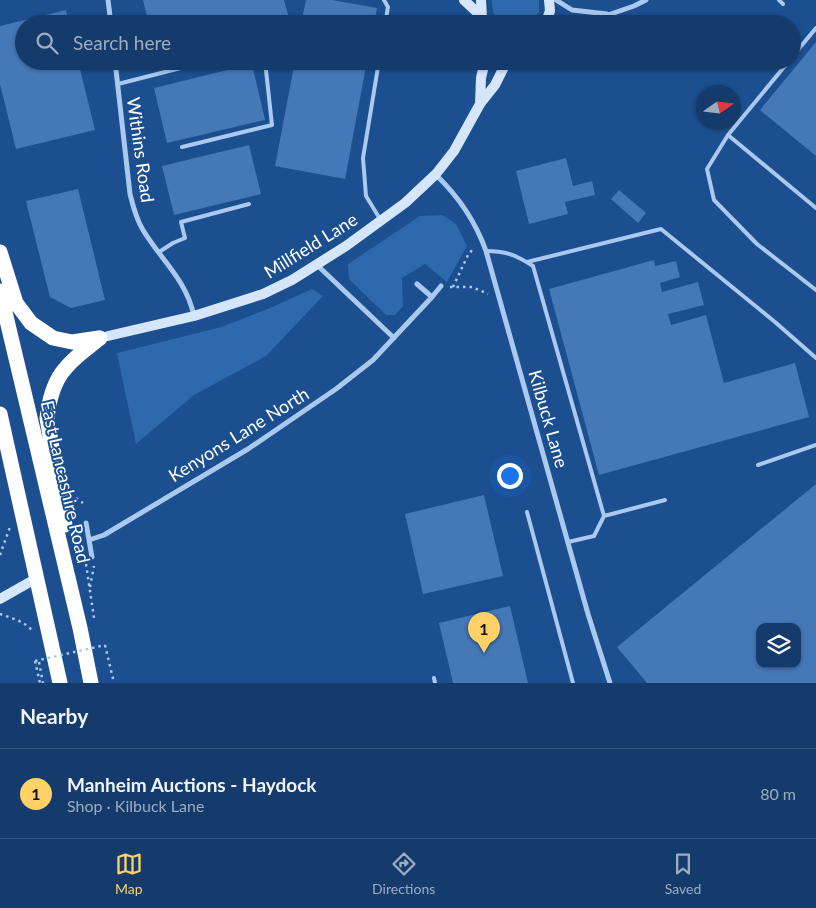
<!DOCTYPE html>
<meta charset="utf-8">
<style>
body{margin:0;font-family:Lato,sans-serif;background:#1d4271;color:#f1f3f6}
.controls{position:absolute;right:15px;bottom:15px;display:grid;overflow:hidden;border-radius:10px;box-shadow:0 1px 4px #0004}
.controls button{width:45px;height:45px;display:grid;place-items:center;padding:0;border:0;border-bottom:1px solid #33557e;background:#143b6b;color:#f1f3f6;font:25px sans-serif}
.compass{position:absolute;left:696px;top:85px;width:45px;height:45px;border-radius:50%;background:#143b6b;box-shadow:0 1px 4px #0004;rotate:76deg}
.you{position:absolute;left:509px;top:475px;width:18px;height:18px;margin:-12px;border:4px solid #fff;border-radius:50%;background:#1a73e8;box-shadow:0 0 0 8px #1a73e833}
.badge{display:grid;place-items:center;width:32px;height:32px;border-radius:50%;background:#ffd166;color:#111;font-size:16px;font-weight:700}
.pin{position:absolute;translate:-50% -41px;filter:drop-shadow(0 1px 2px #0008)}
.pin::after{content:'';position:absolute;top:26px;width:18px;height:15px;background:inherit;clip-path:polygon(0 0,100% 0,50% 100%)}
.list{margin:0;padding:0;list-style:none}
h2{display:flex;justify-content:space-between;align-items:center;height:65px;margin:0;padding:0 20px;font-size:21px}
h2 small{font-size:16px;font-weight:400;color:#9dadc1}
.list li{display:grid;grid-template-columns:32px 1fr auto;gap:15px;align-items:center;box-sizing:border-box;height:90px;padding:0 20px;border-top:1px solid #33557e}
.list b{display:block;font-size:19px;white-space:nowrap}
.list p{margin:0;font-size:16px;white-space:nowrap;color:#9dadc1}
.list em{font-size:16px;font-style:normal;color:#9dadc1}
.icon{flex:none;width:28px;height:28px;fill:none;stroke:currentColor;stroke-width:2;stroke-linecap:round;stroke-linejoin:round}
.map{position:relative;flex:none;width:816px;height:683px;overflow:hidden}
.search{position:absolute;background:#143b6b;box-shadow:0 1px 4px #0004;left:15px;right:15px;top:15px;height:55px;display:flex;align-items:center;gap:12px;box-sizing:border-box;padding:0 18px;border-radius:28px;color:#9dadc1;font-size:19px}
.sheet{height:155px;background:#143b6b}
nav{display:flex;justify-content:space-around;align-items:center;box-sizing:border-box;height:70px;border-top:1px solid #33557e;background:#143b6b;font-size:14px;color:#9dadc1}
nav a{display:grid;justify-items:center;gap:2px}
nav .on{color:#ffd166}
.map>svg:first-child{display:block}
</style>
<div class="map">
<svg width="816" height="683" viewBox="0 0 816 683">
<rect width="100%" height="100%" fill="#1b4f8f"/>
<path fill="#2e69ad" d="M492 0H539V12L530 24H502C494 17 492 10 492 0Z
M442 215 456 224 467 246 447 282 425 264 402 278 403 306 395 315H386L349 279 348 264 420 216Z
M312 289 323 296 266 356 194 395 136 444 117 353 221 327 270 308Z"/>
<path fill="#4478b7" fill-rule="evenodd" d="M143 0H284L290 22 282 24H149Z
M306 0H332L377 8 374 24H301Z
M66 10 69 24H24V61H78L95 130 16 149 0 84V26Z
M816 42V156L760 110Z
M295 61H367L345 179 275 166Z
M252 64 265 120 167 143 154 88Z
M249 145 261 194 174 215 162 166Z
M566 158 573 186 592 181 595 195 565 202 568 214 529 224 516 171Z
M78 189 105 300 71 308 50 297 26 201Z
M619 190 646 213 638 223 611 199Z
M654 260 655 266 676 261 680 277 660 283 662 292 698 282 704 305 668 314 671 325 706 315 724 383 795 363 809 417 599 475 549 289Z
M816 484V683H647L617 647ZM760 627H797V664H760Z
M484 495 503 576 423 594 405 514Z
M510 606 528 683H453L439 623Z"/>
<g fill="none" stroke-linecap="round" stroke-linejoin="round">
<path stroke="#a9c9ee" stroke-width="2.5" stroke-dasharray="2.5 4" stroke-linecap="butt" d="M450 287H472L488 294
M453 287 468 255 473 249
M76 498 83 503
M0 555 10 527
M86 564 94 618
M90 587 94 566
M0 614C11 618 27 622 33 632
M105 645 114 683
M35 661 40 683
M39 662 43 683"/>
<path stroke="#a9c9ee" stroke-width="4" d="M384 0 388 7 385 24
M779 0 783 4
M792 57 816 28
M379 61 363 158 366 196 380 219
M789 61 728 135 816 208
M118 84 208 61
M728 135 707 169 714 200 757 244 816 290
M182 147 272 125 265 61
M486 251C506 251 516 255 533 266L604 516 665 500
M159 252 173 243 185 238 181 222 249 204
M527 262 661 229 775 322 816 358
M758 465 816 445
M527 512 573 683
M568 542 594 536 604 516
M434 678 435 683"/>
<path stroke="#a9c9ee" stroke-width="5" d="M108 0 111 24
M556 0 572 10 607 14
M582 24 634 6 646 0
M115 61 130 194C133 206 136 219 143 230 161 260 186 279 194 316
M436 175C459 197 475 220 486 251L588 614 610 683
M317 265 394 338
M417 284 432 297 441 286
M86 523 92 557
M89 540 104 535 248 449 336 389 373 360 432 297"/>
<path stroke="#d6e6fa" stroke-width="10" d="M464 0 482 17
M481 0 482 17 485 24
M545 24 550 11 549 0
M480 104 481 78 485 61
M108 336 194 316 263 294 292 280 346 246 405 203 436 174 454 151 480 104 495 85 507 61
M0 599 37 578"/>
<path stroke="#fff" stroke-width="15" d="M0 252 16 303 31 323 53 338 72 342 99 338
M0 291 80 628 91 683
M0 414 60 683
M65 525 47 418C52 374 67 364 100 338"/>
<path stroke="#a9c9ee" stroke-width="2.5" stroke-dasharray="2.5 4" stroke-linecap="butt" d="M35 661 105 645"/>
</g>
<g text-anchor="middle" stroke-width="4" stroke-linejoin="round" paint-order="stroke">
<g font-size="18" fill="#fff" stroke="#1b4f8f">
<text transform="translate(140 150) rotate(82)" y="6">Withins Road</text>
<text transform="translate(311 246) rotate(-32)" y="6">Millfield Lane</text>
<text transform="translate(548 419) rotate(74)" y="6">Kilbuck Lane</text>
<text transform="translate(239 435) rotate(-32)" y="6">Kenyons Lane North</text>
<text transform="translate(65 482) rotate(77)" y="6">East Lancashire Road</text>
</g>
</g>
</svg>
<div class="controls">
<button><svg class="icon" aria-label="layers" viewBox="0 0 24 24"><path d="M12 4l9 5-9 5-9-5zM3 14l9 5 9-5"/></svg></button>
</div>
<svg class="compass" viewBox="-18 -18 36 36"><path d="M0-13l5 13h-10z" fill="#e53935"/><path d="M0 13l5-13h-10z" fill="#9dadc1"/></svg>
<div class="you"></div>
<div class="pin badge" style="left:484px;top:653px">1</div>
<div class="search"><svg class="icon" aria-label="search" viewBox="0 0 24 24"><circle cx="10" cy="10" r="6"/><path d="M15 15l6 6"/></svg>Search here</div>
</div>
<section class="sheet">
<h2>Nearby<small></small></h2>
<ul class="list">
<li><span class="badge">1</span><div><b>Manheim Auctions - Haydock</b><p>Shop · Kilbuck Lane</p></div><em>80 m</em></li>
</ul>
</section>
<nav>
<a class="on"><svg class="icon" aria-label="map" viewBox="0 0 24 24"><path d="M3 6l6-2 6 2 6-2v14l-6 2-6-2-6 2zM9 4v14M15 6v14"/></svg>Map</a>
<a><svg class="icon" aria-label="directions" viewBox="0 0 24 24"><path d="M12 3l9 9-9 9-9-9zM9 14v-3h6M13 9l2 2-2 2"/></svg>Directions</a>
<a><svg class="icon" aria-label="saved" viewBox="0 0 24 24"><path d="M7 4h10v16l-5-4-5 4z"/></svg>Saved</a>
</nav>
